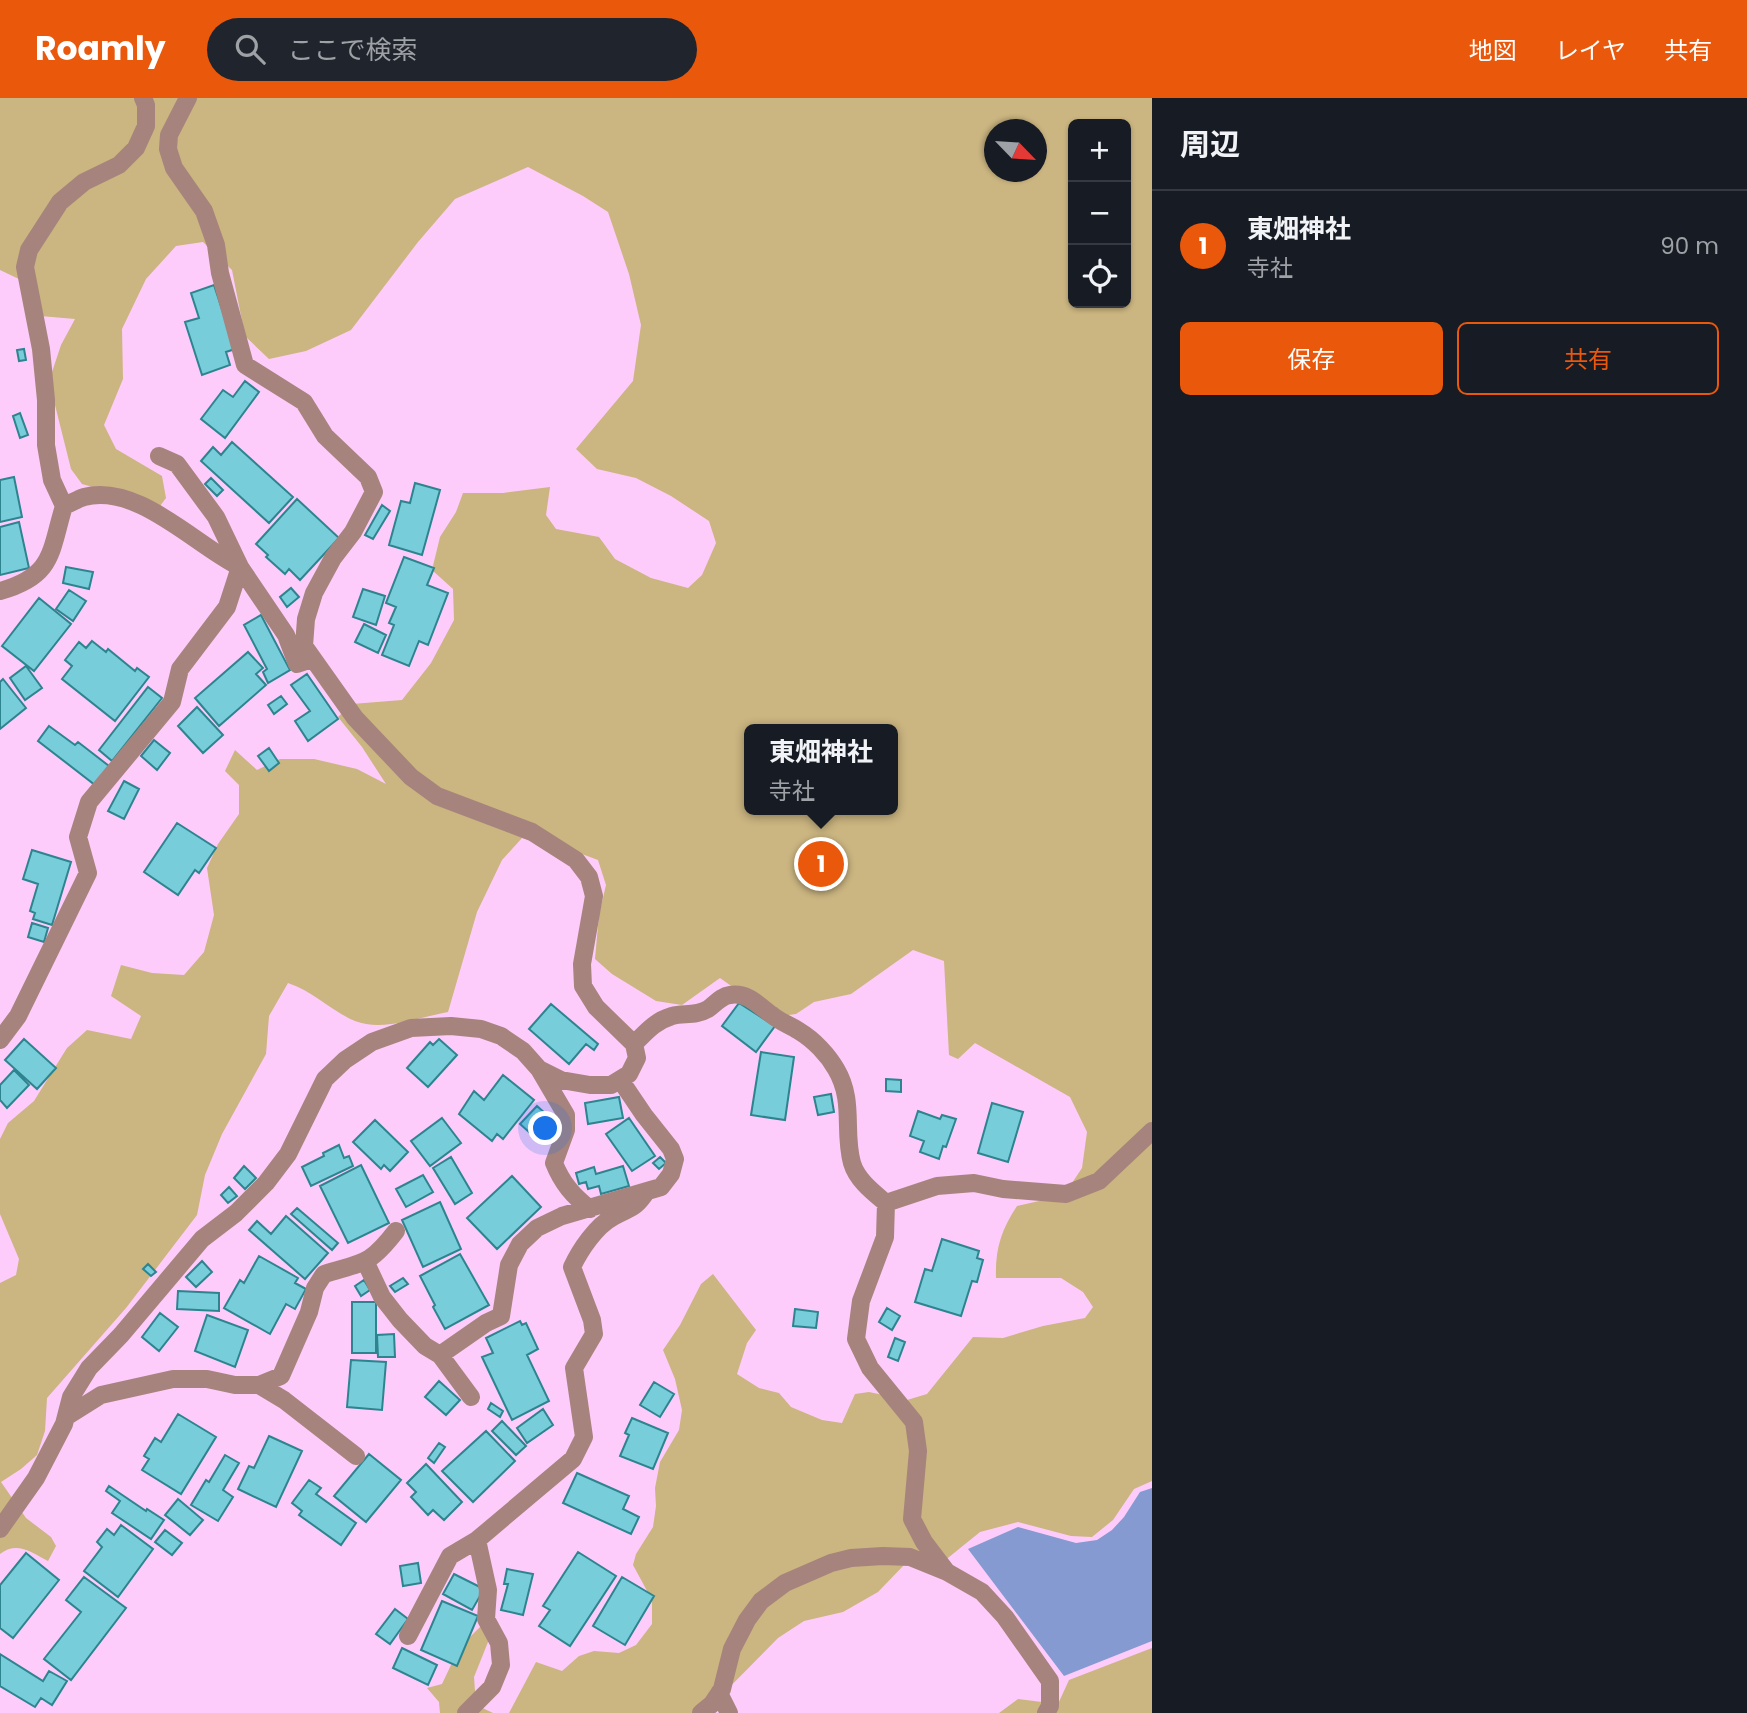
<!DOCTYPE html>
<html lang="ja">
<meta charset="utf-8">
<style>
body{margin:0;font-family:Poppins,"Noto Sans JP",sans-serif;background:#20242c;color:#f1f3f6}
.controls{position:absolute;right:21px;top:21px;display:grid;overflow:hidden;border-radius:10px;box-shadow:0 2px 5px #0004}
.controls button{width:63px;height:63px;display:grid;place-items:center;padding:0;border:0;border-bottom:2px solid #363941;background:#171b24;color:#f1f3f6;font:35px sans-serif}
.compass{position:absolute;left:984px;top:21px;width:63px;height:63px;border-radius:50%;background:#171b24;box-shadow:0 2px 5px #0004;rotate:115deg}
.you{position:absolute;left:546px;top:1031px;width:24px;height:24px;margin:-18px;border:5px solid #fff;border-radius:50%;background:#1a73e8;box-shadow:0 0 0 10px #1a73e833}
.badge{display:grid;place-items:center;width:46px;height:46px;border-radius:50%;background:#ea580c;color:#fff;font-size:23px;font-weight:700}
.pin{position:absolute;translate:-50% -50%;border:4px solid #fff;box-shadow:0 2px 7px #0006}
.popup{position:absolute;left:744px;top:626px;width:154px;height:91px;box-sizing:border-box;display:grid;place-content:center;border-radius:10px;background:#171b24;filter:drop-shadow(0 2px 5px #0005);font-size:23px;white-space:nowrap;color:#9ea1a6}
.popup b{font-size:26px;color:#f1f3f6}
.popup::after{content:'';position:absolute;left:50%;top:100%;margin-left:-14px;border:14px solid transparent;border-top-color:#171b24}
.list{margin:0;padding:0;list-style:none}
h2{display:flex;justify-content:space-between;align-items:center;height:91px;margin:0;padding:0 28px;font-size:30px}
h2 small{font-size:23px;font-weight:400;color:#9ea1a6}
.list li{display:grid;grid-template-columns:46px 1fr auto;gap:21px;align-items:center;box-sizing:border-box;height:112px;padding:0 28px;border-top:2px solid #363941}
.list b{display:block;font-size:26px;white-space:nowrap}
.list p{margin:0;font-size:23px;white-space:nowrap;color:#9ea1a6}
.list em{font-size:23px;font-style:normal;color:#9ea1a6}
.actions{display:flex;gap:14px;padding:21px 28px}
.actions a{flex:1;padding:16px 0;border:2px solid #ea580c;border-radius:10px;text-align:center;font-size:24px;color:#ea580c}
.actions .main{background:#ea580c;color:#fff}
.icon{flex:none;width:38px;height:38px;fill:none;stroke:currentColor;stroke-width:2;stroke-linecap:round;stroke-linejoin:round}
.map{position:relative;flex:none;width:1152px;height:1615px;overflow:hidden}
header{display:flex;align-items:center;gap:42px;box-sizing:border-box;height:98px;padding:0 35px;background:#ea580c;color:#fff}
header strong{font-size:33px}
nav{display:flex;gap:38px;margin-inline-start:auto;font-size:24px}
.search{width:490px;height:63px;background:#20242c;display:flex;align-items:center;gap:18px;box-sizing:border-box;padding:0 24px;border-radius:38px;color:#9ea1a6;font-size:26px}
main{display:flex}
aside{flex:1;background:#171b24}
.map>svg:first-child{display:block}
</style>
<header>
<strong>Roamly</strong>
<div class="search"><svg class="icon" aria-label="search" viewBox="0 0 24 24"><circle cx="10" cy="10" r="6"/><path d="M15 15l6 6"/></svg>ここで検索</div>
<nav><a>地図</a><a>レイヤ</a><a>共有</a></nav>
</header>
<main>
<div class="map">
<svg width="1152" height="1615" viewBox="0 0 1152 1615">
<rect width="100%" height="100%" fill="#fdccfb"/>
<path fill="#cbb581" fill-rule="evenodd" d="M0 0H1152V1383L1134 1391 1113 1422 1092 1439 1071 1438 1018 1424 980 1434 933 1472 905 1466 878 1494 843 1514 804 1523 778 1540 704 1615H509L536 1564 562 1573 579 1558 594 1553 619 1555 636 1547 652 1526V1502L633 1467 636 1456 653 1429 656 1408 655 1390 660 1364 679 1332 682 1312 675 1281 663 1252 680 1227 701 1186 713 1176 756 1232 747 1245 737 1276 759 1290 779 1295 791 1309 822 1322 842 1325 855 1296 869 1294 907 1302 927 1296 973 1239 1003 1240 1043 1228 1085 1220 1093 1209 1083 1194 1061 1180H996C995 1152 1001 1132 1017 1108L1048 1101 1068 1091 1082 1070 1087 1034 1070 999 975 945 958 961 949 957 944 863 913 852 851 896 814 904 796 916 775 919 720 880 682 907 656 903 612 876 595 861 599 817 606 787 598 762 555 746 522 740 502 762 477 814 448 914C420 919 383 934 355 923 331 913 313 893 288 885L269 918 266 956 222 1036 205 1077 197 1117 126 1210 47 1300 45 1333 37 1357 21 1371 1 1384 26 1420 51 1439 56 1448 48 1463C31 1454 17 1443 0 1456V1185L16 1177 19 1161 0 1116V1041L8 1025 34 1003 67 950 87 932 131 941 141 918 111 898 121 867 152 875 184 877 204 854 214 817 207 770 218 746 239 716V687L225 673 235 652 257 672 280 661H314L357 671 386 686 362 649 338 619 352 606 402 602 431 565 454 522 453 491 432 472 440 439 456 414 463 395H503L550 389 546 417 556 431 599 439 615 461 651 480 688 490 702 477 716 445 709 423 671 398 636 380 597 371 576 351 633 283 641 227 629 176 608 114 583 98 528 69 455 101 418 144 351 232 306 253 269 261 245 238 232 172 203 144 176 148 146 181 122 231 123 281 104 327 116 351 162 378 166 400 160 408 82 386 71 371 49 283 61 247 75 221 29 217 21 182 0 172ZM1073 26H1126V205H1073ZM995 32H1036V74H995ZM749 631H893V712H749Z
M484 1525 490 1539 474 1579 476 1607 493 1615H440L439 1604 427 1590 442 1586 459 1550Z
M1152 1550V1615H999L1018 1601 1058 1606 1069 1582Z"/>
<path fill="#849ad1" d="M1152 1390V1543L1064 1578 968 1451 1018 1429 1076 1445 1097 1442 1112 1432 1124 1419 1140 1394Z"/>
<path fill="#77cdda" stroke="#2d848f" stroke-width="2" d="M214 187 235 251 226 254 230 267 202 277 185 224 199 220 191 195Z
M24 251 26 262 19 263 17 252Z
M245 283 259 294 225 340 201 321 223 292 233 299Z
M20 315 28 337 20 340 13 318Z
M232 344 293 399 269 425 201 363 213 349 221 357Z
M14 379 22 419 0 424V382Z
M211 380 223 392 217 398 205 386Z
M415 385 440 392 422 457 389 447 401 403 410 405Z
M297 401 339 440 300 482 289 471 285 476 266 459 268 457 256 446Z
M382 407 390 413 373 441 365 437Z
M19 424 29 470 0 477V429Z
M404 459 434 470 427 487 448 495 428 547 419 543 409 568 382 557 394 527 389 525 396 509 386 505Z
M66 469 93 474 89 491 63 485Z
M291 490 299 499 287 509 280 499Z
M363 491 385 498 376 527 353 519Z
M69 492 86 503 73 523 56 511Z
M39 500 71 526 34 573 2 548Z
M261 517 290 572 268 585 263 574 267 571 244 527Z
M364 526 386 537 378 555 355 544Z
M92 543 106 554 108 551 135 573 137 570 149 579 115 623 62 581 72 568 65 562 79 544 86 550Z
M248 554 263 570 256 576 266 587 219 628 195 600Z
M26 568 42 590 25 602 10 580Z
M307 576 338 621 308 643 295 623 310 613 291 587Z
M3 581 26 610 0 631V584Z
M148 589 162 600 112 663 99 652Z
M281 598 287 606 274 616 268 607Z
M197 609 223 637 203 655 178 628Z
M49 628 75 647 78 644 109 668 95 687 38 643Z
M154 642 170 655 157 672 141 658Z
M269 650 279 665 269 673 258 658Z
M124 683 139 691 124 721 108 713Z
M177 725 216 750 199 775 195 772 178 797 144 774Z
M32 752 71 764 52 827 33 821 35 815 30 813 38 786 23 781Z
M32 825 48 830 44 844 28 839Z
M739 905 775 928 756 954 722 928Z
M551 906 598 946 594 952 586 946 569 966 529 931Z
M24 941 56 970 37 991 5 962Z
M439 941 457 957 428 989 407 970 430 944 433 947Z
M761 954 794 959 785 1022 751 1017Z
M14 972 29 987 7 1010 0 1002V987Z
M503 977 534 1002 503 1041 497 1036 492 1043 459 1016 474 993 484 1002Z
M886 981 901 982V994L886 993Z
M831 996 834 1014 818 1017 814 999Z
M619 999 623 1020 588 1026 585 1005Z
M992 1005 1023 1014 1008 1064 978 1055Z
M537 1008 555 1024 538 1042 520 1026Z
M918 1013 940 1021 942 1017 956 1021 946 1049 943 1048 939 1061 920 1054 924 1043 910 1038Z
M442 1020 461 1045 430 1068 411 1043Z
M629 1020 655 1058 632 1073 606 1036Z
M375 1022 408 1054 390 1073 384 1067 381 1071 353 1044Z
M339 1047 344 1060 349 1058 353 1068 311 1088 302 1069 324 1058 323 1055Z
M451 1059 472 1095 455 1106 433 1070Z
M660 1059 666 1065 659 1071 653 1065Z
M361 1067 389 1125 348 1145 320 1088Z
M244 1068 256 1080 245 1091 234 1080Z
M623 1068 629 1088 601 1096 599 1088 588 1091 586 1084 579 1086 576 1075 594 1069 596 1076Z
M423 1077 433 1094 406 1109 396 1091Z
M512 1078 541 1109 497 1151 467 1120Z
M229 1089 237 1098 228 1105 221 1097Z
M440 1104 461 1151 423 1169 402 1122Z
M297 1110 338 1145 332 1152 291 1116Z
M286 1118 328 1155 305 1181 249 1132 257 1123 271 1136Z
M942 1141 979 1153 977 1160 983 1162 977 1184 972 1183 961 1218 915 1204 925 1171 932 1173Z
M460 1156 489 1207 445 1231 433 1209 435 1207 420 1178Z
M259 1158 298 1180 295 1185 306 1191 295 1211 286 1206 270 1236 224 1210 240 1182 244 1185Z
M202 1163 212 1174 196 1189 186 1179Z
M148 1166 156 1174 151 1178 143 1171Z
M403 1180 408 1186 395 1194 390 1188Z
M364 1182 370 1192 361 1198 355 1188Z
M178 1193 219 1195V1213L177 1211Z
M352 1204H376V1255H352Z
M887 1210 900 1218 892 1232 879 1224Z
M795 1211 818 1214 816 1230 793 1228Z
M160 1215 178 1229 159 1253 142 1239Z
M207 1217 248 1232 235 1269 195 1253Z
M520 1223 522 1227 526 1225 538 1251 527 1257 549 1303 512 1322 482 1259 493 1255 486 1240Z
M394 1236 395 1259H378L377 1237Z
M895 1240 905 1244 898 1263 888 1259Z
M351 1262 386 1264 382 1312 347 1309Z
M439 1283 460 1302 446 1317 425 1299Z
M654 1284 674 1296 660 1319 640 1307Z
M491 1305 503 1313 500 1319 488 1311Z
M543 1311 553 1327 527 1345 517 1330Z
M178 1316 216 1339 181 1396 142 1372 149 1361 144 1358 155 1340 161 1344Z
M632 1320 668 1335 653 1371 620 1358 629 1337 625 1335Z
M502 1323 526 1348 516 1357 492 1333Z
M486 1333 515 1363 473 1404 442 1373Z
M269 1338 302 1353 276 1409 238 1391 249 1368 254 1370Z
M439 1345 445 1349 434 1365 428 1360Z
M369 1356 401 1382 366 1424 334 1398Z
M225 1357 239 1365 223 1392 233 1399 218 1423 191 1407 206 1382 209 1384Z
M426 1366 462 1404 444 1422 433 1412 428 1417 411 1399 416 1394 407 1385Z
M577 1375 629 1398 623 1411 639 1419 631 1436 563 1405Z
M309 1382 321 1390 316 1396 356 1425 341 1447 299 1417 302 1413 292 1405Z
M109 1388 146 1413 147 1411 164 1422 151 1441 112 1415 120 1403 106 1393Z
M178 1401 203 1422 190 1437 165 1417Z
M121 1427 153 1451 118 1499 84 1473 102 1449 97 1444 107 1431 114 1437Z
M165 1432 182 1445 172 1457 155 1444Z
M578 1454 616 1478 570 1548 539 1528 550 1512 543 1508Z
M26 1455 59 1482 13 1540 0 1530V1487Z
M418 1465 421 1485 403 1488 400 1468Z
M507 1471 533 1476 523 1517 501 1512 508 1486H504Z
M454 1476 484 1491 472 1512 443 1496Z
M84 1479 126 1510 71 1582 44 1561 81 1514 66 1502Z
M622 1479 654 1498 625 1547 593 1528Z
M442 1503 478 1518 457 1568 421 1552Z
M395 1511 408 1521 390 1546 376 1536Z
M402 1550 437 1567 428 1587 393 1570Z
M0 1556 43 1583 49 1573 67 1583 52 1607 41 1600 35 1609 0 1588Z"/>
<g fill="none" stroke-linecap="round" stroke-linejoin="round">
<path stroke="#a7837d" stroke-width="18" d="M159 358 177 366 216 419 240 469 286 537 297 566 312 561
M64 408 52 382 46 347V302L41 251 25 169 29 152 60 104 84 84 119 67 136 50 146 28V7L143 0
M0 493C54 478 50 454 64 408 71 405 78 401 84 399 138 385 195 447 240 469L227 509 180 571 172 604 89 704 78 739 88 775 18 918 0 942
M634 946C646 934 655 923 672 918 684 915 696 918 708 911 715 906 721 898 730 897 748 894 759 908 772 917 780 924 790 927 799 933 814 942 828 957 836 971 855 1003 843 1033 852 1065 857 1082 873 1094 886 1105L937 1088 974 1085 1003 1091 1066 1096 1099 1083 1152 1033
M539 971 566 1017V1032L554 1065C562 1085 573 1098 590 1111
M886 1105 885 1139 861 1203 856 1241 870 1270 914 1324 918 1353 912 1421 924 1444 946 1473
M366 1165 382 1199 400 1222 425 1248 440 1257 471 1299
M440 1257 486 1225 501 1218 509 1167 520 1146 537 1130 562 1118 661 1089 671 1076 675 1061 671 1051 644 1017 621 983
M259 1287 281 1278 309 1214 315 1190 324 1176C363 1164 369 1168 396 1133
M66 1319 101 1297 173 1281H207L235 1287H259L284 1302 356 1358
M0 1431 36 1380 64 1326 71 1299 89 1270 121 1237 202 1141 236 1115 266 1085 288 1056 325 981 345 962 372 944 411 930 451 928 481 931 501 938 523 953 539 971 561 982 590 987H611L629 976 637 960 634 946 596 909 583 888 582 866 594 798 589 779 576 762 532 734 437 698 411 679 355 620 304 548 306 521 314 495 333 460 353 434 374 394 368 379 325 338 304 304 245 267 220 175 216 147 204 113 174 70 168 51 169 37 188 0
M408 1538 450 1458 477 1442 573 1361 584 1339 574 1270 594 1236 592 1222 572 1169C580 1152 596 1128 613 1119 632 1108 633 1113 647 1093
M719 1595 729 1615
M466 1615 492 1589 501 1567 499 1545 486 1521 488 1492 477 1442
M701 1615 712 1606 722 1591 732 1551 747 1522 761 1503 785 1485 831 1465 851 1460 883 1458 910 1459 947 1474 982 1494 1005 1519 1050 1583V1608L1046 1615"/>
</g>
</svg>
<div class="controls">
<button>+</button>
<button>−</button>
<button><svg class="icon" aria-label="locate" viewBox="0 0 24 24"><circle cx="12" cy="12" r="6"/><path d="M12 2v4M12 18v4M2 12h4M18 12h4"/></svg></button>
</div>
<svg class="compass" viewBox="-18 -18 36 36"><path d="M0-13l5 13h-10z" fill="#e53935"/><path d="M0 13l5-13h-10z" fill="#9ea1a6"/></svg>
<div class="you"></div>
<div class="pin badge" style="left:821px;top:766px">1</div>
<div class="popup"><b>東畑神社</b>寺社</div>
</div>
<aside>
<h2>周辺<small></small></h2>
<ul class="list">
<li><span class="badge">1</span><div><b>東畑神社</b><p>寺社</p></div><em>90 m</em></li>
</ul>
<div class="actions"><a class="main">保存</a><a>共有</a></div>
</aside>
</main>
